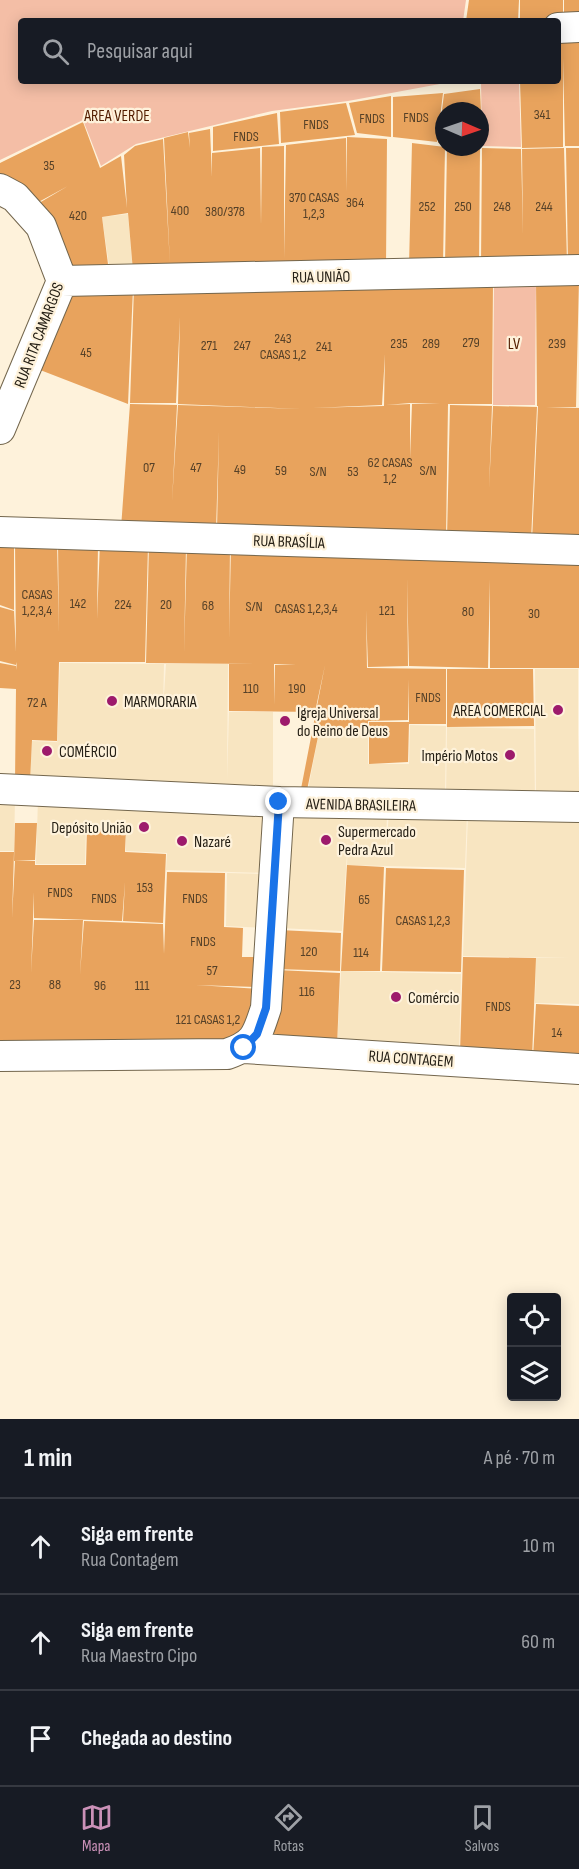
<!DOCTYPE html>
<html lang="pt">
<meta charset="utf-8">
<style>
body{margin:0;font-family:"Sofia Sans Condensed",sans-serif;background:#20242c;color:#f1f3f6}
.controls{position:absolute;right:18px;bottom:18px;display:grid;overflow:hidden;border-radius:6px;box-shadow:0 3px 15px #0003}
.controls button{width:54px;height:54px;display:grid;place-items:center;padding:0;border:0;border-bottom:2px solid #363941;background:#171b24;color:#f1f3f6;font:30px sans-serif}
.compass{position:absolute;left:435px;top:102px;width:54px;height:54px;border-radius:50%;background:#171b24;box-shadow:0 3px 15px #0003;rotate:92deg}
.stop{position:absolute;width:18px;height:18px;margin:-14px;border:4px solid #1a73e8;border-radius:50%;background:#fff}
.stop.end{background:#1a73e8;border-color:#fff;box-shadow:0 2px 6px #0008}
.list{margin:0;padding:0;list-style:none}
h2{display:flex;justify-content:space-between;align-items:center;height:78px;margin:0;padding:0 24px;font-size:26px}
h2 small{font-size:20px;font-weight:400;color:#9ea1a6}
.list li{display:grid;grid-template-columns:39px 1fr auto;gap:18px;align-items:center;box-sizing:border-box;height:96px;padding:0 24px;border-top:2px solid #363941}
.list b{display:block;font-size:22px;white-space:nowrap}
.list p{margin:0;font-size:20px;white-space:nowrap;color:#9ea1a6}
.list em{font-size:20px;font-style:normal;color:#9ea1a6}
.icon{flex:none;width:33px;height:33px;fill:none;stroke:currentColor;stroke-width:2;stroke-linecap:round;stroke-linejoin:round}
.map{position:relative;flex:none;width:579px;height:1419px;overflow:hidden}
.search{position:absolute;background:#171b24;box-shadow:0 3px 15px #0003;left:18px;right:18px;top:18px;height:66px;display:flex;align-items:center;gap:15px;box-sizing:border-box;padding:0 21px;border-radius:6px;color:#9ea1a6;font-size:22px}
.sheet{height:366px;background:#171b24}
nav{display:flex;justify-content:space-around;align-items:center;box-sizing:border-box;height:84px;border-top:2px solid #363941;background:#171b24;font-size:16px;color:#9ea1a6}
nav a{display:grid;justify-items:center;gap:3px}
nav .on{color:#cb91b8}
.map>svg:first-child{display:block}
</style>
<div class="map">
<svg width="579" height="1419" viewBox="0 0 579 1419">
<rect width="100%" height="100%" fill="#fef2db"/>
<path fill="#f8e5c1" d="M128 214 133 272H110L102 217Z
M60 663 164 664 163 710 166 664H228L227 780 229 712H273V794L30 782 32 741 57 742V746Z
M535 669H578V783L579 734V800L536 798Z
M410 725 446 726 445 798 307 795 319 732 368 731V764H409Z
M447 727 534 729 535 798H446Z
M0 797 15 798 14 851H0Z
M38 799 271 811 267 873 166 870 167 853 126 851V829L86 828 85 864H36Z
M287 811 387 813 386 852 389 812 467 814 465 868 347 865 348 838 342 931 279 928Z
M468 814 579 815V1004L535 1003 536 958H570L463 956Z
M227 873 267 874 263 928 226 926Z
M341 971 461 974 459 1053 337 1046Z"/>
<path fill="#f4bea6" d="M0 0H466L463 21H21V81H456L348 101 272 111 136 144 101 166 83 120 0 160Z
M481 81H519L521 147 482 146Z
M536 280 535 405H493L494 281Z"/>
<path fill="#e8a35d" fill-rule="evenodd" d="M469 0H519L518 21H466Z
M520 0H563V21H520Z
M564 0H579V20H564Z
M558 36H579V146H565L563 58V147L522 148 520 81H558Z
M480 89 481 111H444V143H438L444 94Z
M443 93 437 142 393 137V97Z
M391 96V137L357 133 349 103Z
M346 103 355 135 281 143 280 112Z
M277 113 279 144 213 151V127Z
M83 122 100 168 121 156 127 208 124 155 135 146 163 139 170 265 164 138 188 132 190 148 189 133 210 129 212 177V153L260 148 261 225 262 147 284 146V259L286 145 346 138V192L347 137 387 139 386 267 133 271 128 213 102 217 109 272 68 273 34 206 68 186 33 205 0 178V163Z
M412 143 445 147 443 265 409 266Z
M447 147H480L479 265H445Z
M482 148 521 149 523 235 522 149 564 148 567 263 481 265Z
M566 148H579V262L568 263Z
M579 279 576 407H546L579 408V542L532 541 538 406H537L536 280Z
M493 281 492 404H448L446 538 217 531 219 431 216 531 121 528 130 404 177 405 172 502 178 405 302 409 178 404 180 317 176 403H130L134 288ZM385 354 384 406 312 408 382 405ZM410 403 440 404H412L410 459V404L386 405Z
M68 288H133L128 404 35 368Z
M450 405 492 406 489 489 493 406 537 407 531 541 447 538Z
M0 540 14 541V610L0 605Z
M15 541 57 542 59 633 58 542 98 543 97 619 100 543 148 545 145 662H59L57 741 32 740 30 782H15L16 689 0 688V663L16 666V670L17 662 16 665 0 661V607L14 611 16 652Z
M149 545 186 546 184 653 187 546 230 547 229 639 231 547 579 558V668H490V579L488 668 409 666 407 578 408 666 368 667 366 610 367 668 446 669V724H409V679L408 720 368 721V730L319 732 306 795 300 794 325 665 315 712 229 711V664H262L146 663ZM274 664 296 665H275L274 705Z
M447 669H533L534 726 447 727Z
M369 722H409L408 762 369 764Z
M15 823H37L35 860 14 861Z
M87 828 126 829 125 852 166 854 163 923 123 921 125 882 122 921 34 918V892L31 973 34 920H83L80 975 84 921 163 924 164 954 167 872 225 873 224 927 243 928 242 957H262L259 987 196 985 259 989 239 1041 0 1048V852H14L12 918 15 861H35V865H86Z
M347 865 384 867 380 971H341Z
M386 868 464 870 461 972 382 971Z
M279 930 341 933 340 971 276 969Z
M463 957 536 958 532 1058 460 1053Z
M277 970 340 973 337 1046 262 1042Z
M536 1004 579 1006V1061L533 1058Z"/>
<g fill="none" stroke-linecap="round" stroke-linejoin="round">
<defs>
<path id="minor" d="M558 28 579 27
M0 189 15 197 41 226 62 281 0 429
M62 281 579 270
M0 532 579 550
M0 789 279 802 579 807
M244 1048 579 1069
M0 1056 227 1054C256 1044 257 1035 266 1008L279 802"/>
</defs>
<use href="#minor" stroke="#73664d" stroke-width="32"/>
<use href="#minor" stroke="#fff" stroke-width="30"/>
</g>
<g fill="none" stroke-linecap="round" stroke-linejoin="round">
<path stroke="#1a73e8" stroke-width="8" d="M244 1048 257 1034 266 1008 279 802"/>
</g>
<g fill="#9d1a6c" stroke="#fef2db" stroke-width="2">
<circle cx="112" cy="701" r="6"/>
<circle cx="558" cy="710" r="6"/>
<circle cx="285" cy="721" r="6"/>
<circle cx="47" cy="751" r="6"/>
<circle cx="510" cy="755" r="6"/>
<circle cx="144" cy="827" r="6"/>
<circle cx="326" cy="840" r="6"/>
<circle cx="182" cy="841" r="6"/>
<circle cx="396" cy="997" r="6"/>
</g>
<g text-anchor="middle" stroke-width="4.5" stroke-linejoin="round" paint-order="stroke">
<g font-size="14" fill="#564128">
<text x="542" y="119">341</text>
<text x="416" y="122">FNDS</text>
<text x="372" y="123">FNDS</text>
<text x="316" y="129">FNDS</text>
<text x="246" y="141">FNDS</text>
<text x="49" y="170">35</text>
<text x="314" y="202">370 CASAS<tspan x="314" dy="16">1,2,3</tspan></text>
<text x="355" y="207">364</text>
<text x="427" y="211">252</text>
<text x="463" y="211">250</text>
<text x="502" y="211">248</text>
<text x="544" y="211">244</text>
<text x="180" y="215">400</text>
<text x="225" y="216">380/378</text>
<text x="78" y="220">420</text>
<text x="283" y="343">243<tspan x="283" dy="16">CASAS 1,2</tspan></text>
<text x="471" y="347">279</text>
<text x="399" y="348">235</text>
<text x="431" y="348">289</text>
<text x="557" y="348">239</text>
<text x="209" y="350">271</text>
<text x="242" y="350">247</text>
<text x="324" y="351">241</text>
<text x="86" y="357">45</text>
<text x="390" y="467">62 CASAS<tspan x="390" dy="16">1,2</tspan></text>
<text x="149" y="472">07</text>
<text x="196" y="472">47</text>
<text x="240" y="474">49</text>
<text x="281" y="475">59</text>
<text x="428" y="475">S/N</text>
<text x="318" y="476">S/N</text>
<text x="353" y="476">53</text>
<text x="37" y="599">CASAS<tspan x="37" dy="16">1,2,3,4</tspan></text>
<text x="78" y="608">142</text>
<text x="123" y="609">224</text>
<text x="166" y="609">20</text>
<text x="208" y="610">68</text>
<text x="254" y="611">S/N</text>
<text x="306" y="613">CASAS 1,2,3,4</text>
<text x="387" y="615">121</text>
<text x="468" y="616">80</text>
<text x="534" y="618">30</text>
<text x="251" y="693">110</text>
<text x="297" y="693">190</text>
<text x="428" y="702">FNDS</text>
<text x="37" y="707">72 A</text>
<text x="145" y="892">153</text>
<text x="60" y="897">FNDS</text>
<text x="104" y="903">FNDS</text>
<text x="195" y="903">FNDS</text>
<text x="364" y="904">65</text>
<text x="423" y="925">CASAS 1,2,3</text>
<text x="203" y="946">FNDS</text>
<text x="309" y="956">120</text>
<text x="361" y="957">114</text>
<text x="212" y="975">57</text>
<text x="15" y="989">23</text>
<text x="55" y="989">88</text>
<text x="100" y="990">96</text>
<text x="142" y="990">111</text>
<text x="307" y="996">116</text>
<text x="498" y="1011">FNDS</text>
<text x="208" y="1024">121 CASAS 1,2</text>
<text x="557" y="1037">14</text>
</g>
<g font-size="16" fill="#531d00" stroke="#fef2db">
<text x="117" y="121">AREA VERDE</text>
<text x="514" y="349">LV</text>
</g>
<g font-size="16" fill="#262016" stroke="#fef2db">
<text transform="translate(321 276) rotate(-1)" y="6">RUA UNIÃO</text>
<text transform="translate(38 335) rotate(-69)" y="6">RUA RITA CAMARGOS</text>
<text transform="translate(289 541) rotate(2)" y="6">RUA BRASÍLIA</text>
<text transform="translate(361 804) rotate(1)" y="6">AVENIDA BRASILEIRA</text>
<text transform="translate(411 1058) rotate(4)" y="6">RUA CONTAGEM</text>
</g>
<g font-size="16" fill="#262016" stroke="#fef2db" text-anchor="start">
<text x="124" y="707">MARMORARIA</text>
<text x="546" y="716" text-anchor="end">AREA COMERCIAL</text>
<text x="297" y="718">Igreja Universal<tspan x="297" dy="18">do Reino de Deus</tspan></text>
<text x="59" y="757">COMÉRCIO</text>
<text x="498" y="761" text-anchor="end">Império Motos</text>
<text x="132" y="833" text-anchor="end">Depósito União</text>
<text x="338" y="837">Supermercado<tspan x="338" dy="18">Pedra Azul</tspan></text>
<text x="194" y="847">Nazaré</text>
<text x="408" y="1003">Comércio</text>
</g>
</g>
</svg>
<div class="controls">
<button><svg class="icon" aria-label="locate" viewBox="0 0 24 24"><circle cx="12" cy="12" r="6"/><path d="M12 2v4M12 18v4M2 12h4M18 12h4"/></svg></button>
<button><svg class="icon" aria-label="layers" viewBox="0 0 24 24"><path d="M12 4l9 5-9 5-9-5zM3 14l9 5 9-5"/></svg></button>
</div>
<svg class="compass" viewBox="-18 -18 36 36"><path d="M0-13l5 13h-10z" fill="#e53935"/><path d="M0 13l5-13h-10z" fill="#9ea1a6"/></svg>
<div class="stop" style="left:244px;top:1048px"></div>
<div class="stop end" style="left:279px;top:802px"></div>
<div class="search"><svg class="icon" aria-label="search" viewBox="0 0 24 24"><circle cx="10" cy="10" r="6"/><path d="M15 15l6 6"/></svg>Pesquisar aqui</div>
</div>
<section class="sheet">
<h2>1 min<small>A pé · 70 m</small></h2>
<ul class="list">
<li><svg class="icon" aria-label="ahead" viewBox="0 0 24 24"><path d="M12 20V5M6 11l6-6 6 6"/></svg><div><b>Siga em frente</b><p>Rua Contagem</p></div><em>10 m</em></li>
<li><svg class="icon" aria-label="ahead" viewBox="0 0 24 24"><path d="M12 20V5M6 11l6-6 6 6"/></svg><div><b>Siga em frente</b><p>Rua Maestro Cipo</p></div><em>60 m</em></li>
<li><svg class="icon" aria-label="arrive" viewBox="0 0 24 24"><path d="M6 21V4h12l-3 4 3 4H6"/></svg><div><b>Chegada ao destino</b></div></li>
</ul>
</section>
<nav>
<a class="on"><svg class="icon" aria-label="map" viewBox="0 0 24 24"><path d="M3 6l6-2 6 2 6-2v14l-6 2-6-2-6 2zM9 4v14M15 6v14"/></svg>Mapa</a>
<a><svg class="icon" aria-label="directions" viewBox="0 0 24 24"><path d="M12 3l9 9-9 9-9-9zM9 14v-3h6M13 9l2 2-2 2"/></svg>Rotas</a>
<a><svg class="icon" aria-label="saved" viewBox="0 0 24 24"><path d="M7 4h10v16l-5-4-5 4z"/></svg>Salvos</a>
</nav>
